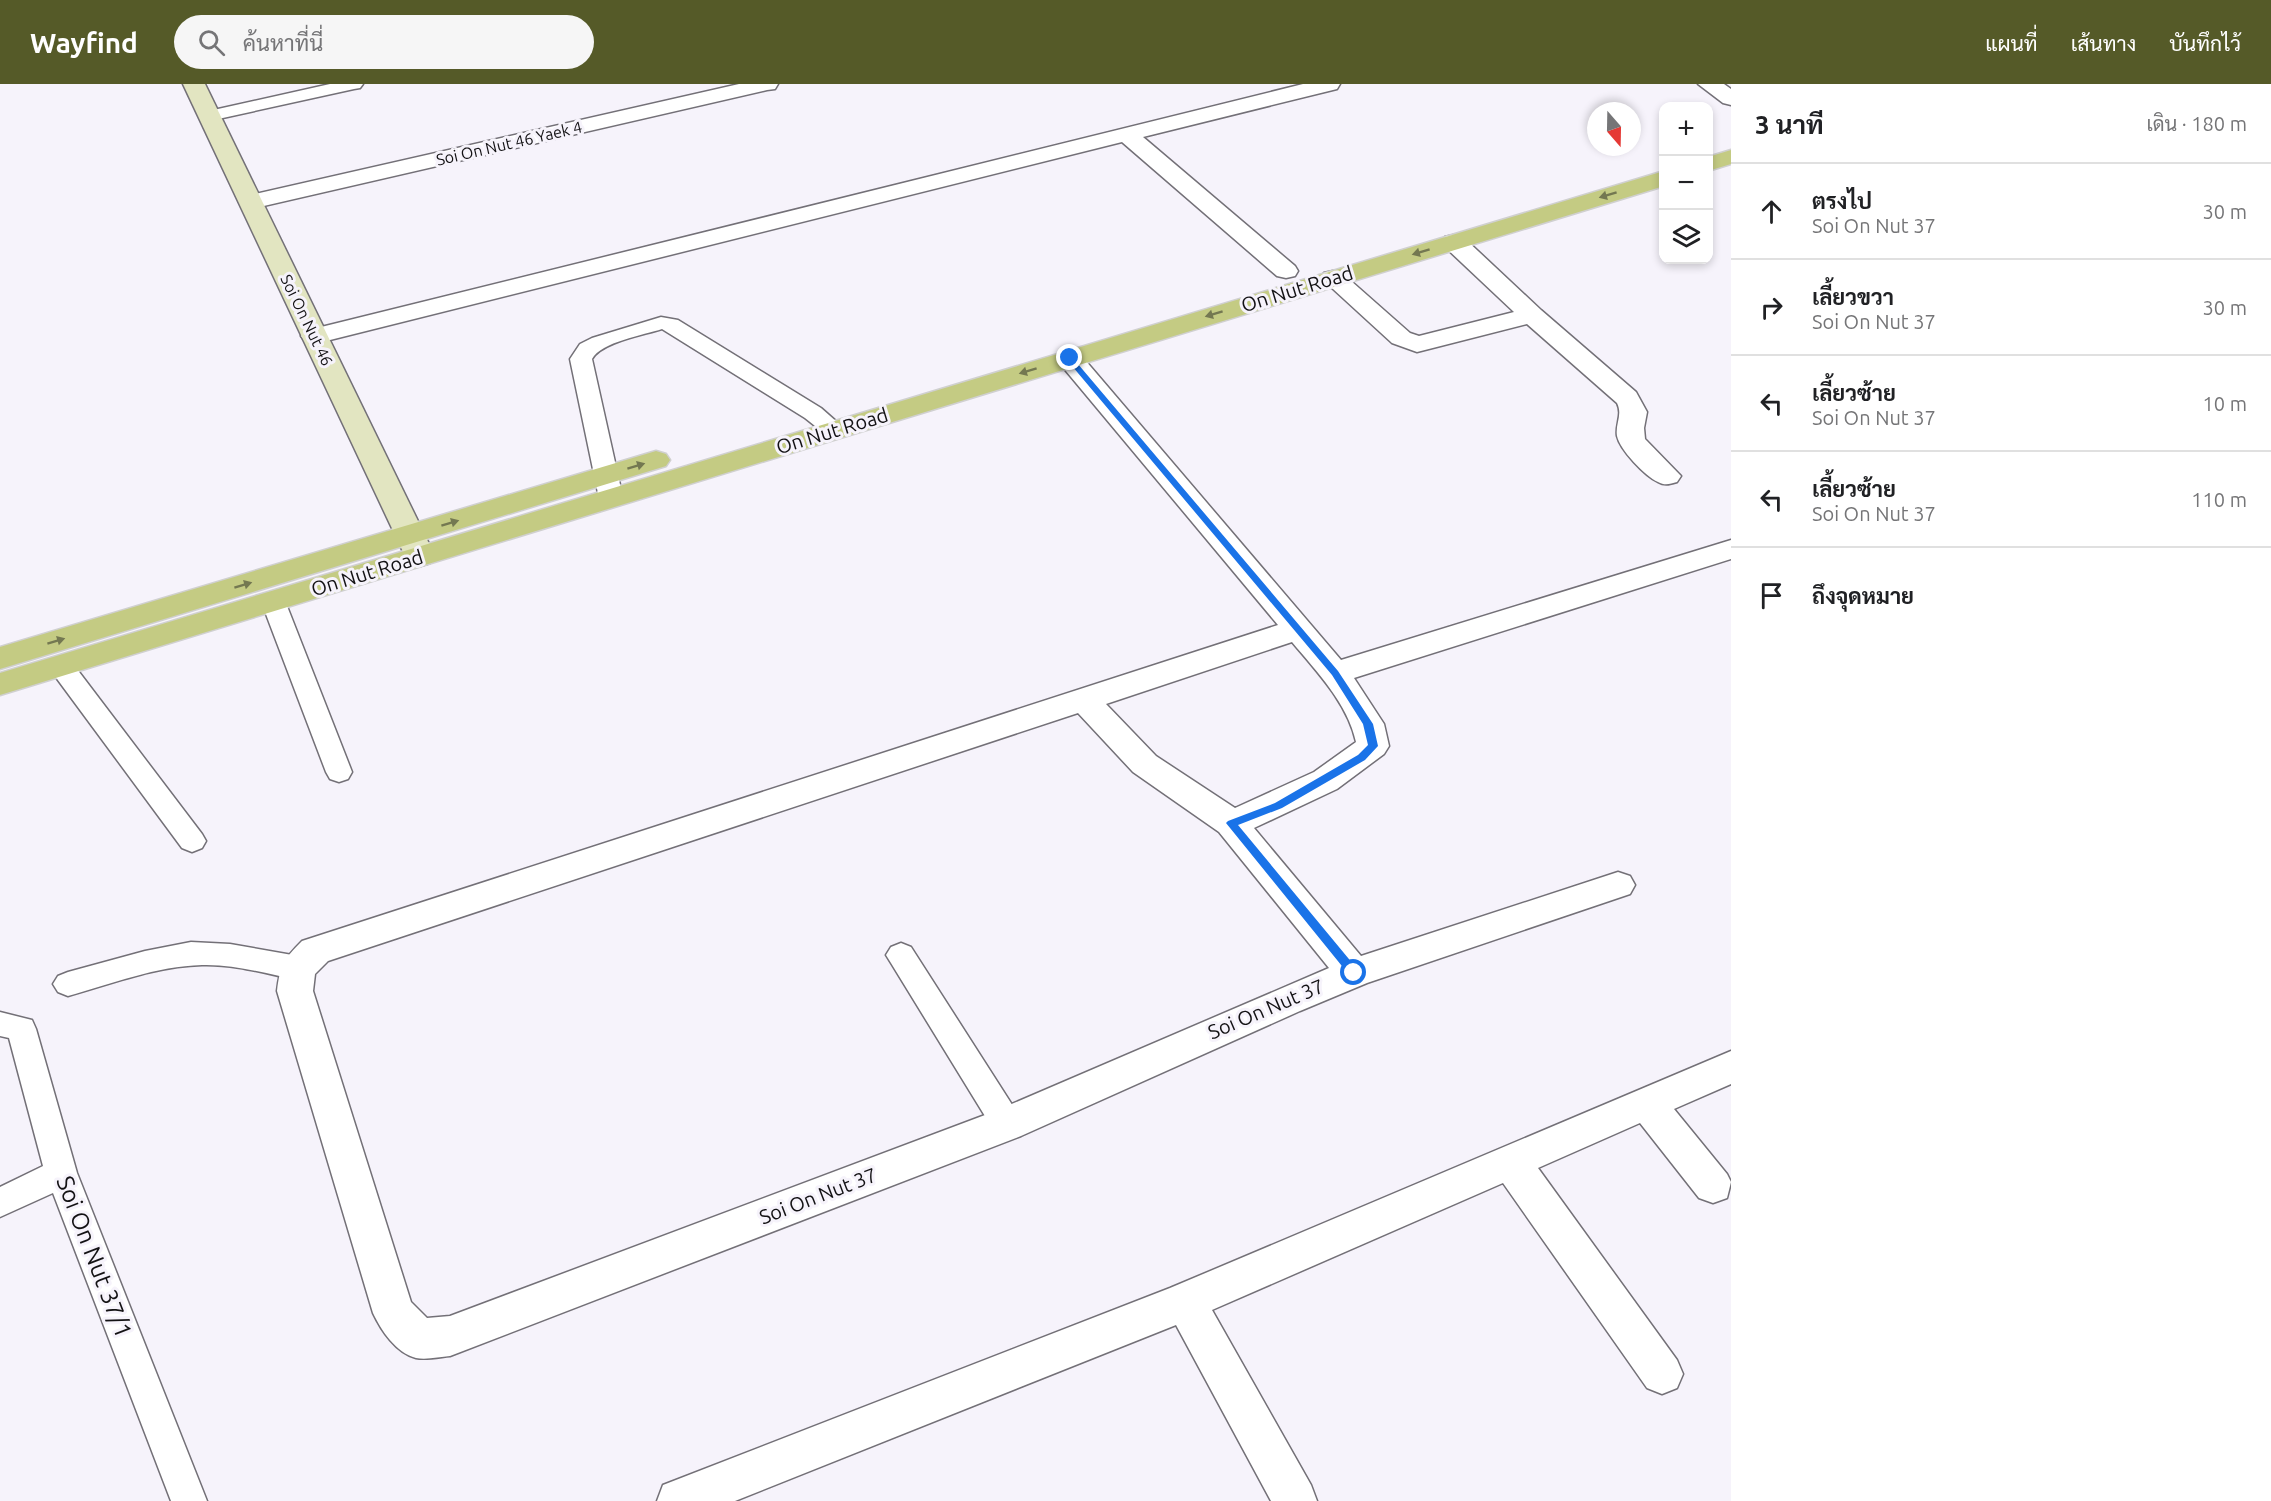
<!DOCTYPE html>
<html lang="th">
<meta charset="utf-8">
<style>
body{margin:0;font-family:Ubuntu,Sarabun,sans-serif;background:#f6f6f6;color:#202124}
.controls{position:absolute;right:18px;top:18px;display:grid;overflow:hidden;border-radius:12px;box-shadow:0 3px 9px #0003}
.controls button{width:54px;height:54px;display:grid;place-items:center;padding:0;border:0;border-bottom:2px solid #e0e0e0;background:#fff;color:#202124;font:30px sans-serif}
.compass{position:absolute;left:1587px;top:18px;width:54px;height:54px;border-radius:50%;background:#fff;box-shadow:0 3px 9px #0003;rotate:160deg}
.stop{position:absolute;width:18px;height:18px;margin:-14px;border:4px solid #1a73e8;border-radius:50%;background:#fff}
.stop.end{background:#1a73e8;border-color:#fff;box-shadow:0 2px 6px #0008}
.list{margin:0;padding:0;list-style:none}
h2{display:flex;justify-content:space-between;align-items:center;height:78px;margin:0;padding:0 24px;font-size:26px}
h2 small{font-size:20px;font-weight:400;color:#757577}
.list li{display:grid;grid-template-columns:39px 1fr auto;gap:18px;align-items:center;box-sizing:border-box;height:96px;padding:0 24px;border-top:2px solid #e0e0e0}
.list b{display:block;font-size:22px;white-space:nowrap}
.list p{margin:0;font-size:20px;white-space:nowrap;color:#757577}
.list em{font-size:20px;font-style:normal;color:#757577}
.icon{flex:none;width:33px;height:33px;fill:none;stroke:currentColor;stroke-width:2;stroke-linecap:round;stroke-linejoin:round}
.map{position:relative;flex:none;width:1731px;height:1417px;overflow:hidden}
header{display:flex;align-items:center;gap:36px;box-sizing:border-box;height:84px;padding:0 30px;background:#555a28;color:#fff}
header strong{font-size:28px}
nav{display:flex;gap:33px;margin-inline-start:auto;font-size:21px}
.search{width:420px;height:54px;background:#f6f6f6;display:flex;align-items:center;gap:15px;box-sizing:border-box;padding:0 21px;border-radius:33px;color:#757577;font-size:22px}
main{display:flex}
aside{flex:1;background:#fff}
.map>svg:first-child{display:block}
</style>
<header>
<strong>Wayfind</strong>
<div class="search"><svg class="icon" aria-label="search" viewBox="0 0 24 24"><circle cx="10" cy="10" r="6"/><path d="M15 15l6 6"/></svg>ค้นหาที่นี่</div>
<nav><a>แผนที่</a><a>เส้นทาง</a><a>บันทึกไว้</a></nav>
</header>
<main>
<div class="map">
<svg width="1731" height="1417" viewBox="0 0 1731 1417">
<rect width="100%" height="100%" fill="#f6f3fb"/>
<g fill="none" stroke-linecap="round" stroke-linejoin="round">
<defs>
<path id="lane" d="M330 0H363L360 4 354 5 209 37 203 36 200 32 203 28 209 27Z
M661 233 678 236 821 324 846 346 843 351C827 355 817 343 805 334L662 245C644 251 601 258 592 275L623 414 619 419 611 421 603 419 599 414 570 275 580 260 592 254Z
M273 509 282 511 285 517 352 688 348 695 339 698 330 695 326 688 261 517 264 511Z
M61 573 70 576 202 750 206 757 202 764 192 768 182 764 52 588 48 582 52 576Z
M191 858 230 860 298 872 308 876 313 884 308 892 298 896C267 890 235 880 202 881 157 882 111 900 68 912L58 908 53 900 58 892 68 888 145 867Z
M901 859 911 863 1018 1030 1023 1040 1018 1050 1007 1054 996 1050 891 879 886 871 891 863Z
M0 928 32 936 36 945 77 1089 207 1417H171L53 1109 0 1133V1103L43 1082 9 954 0 952Z"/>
<path id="street" d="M739 0H778L775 5 767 6 251 125 243 123 239 118 243 113 251 111Z
M1303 0H1340L1337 5 1143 53 1295 182 1298 187 1295 192 1286 194 1277 192 1122 58 314 260 305 257 301 252 305 247Z
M1698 0H1724L1731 5V21L1723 19Z
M1454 151 1463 153 1541 226 1636 308 1647 328 1644 344 1645 355 1681 392 1677 398C1670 400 1665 402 1658 398 1645 392 1620 366 1617 352 1615 340 1623 331 1617 319L1527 240 1417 268 1392 259 1321 194 1324 189 1333 187 1342 189 1410 249 1419 252 1514 228 1445 163 1442 158 1445 153Z
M1070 267 1079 269 1341 576 1731 456V475L1354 594 1384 640 1389 662 1384 670 1337 705 1254 744 1361 872 1618 788 1630 792 1635 801 1630 810 1367 899 1300 927 1021 1052 450 1272C440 1273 426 1276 416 1274 396 1269 381 1246 373 1229L277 907C280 881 284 875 302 857L1278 541 1061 281 1057 275 1061 269ZM1292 558C1317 588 1348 620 1356 658L1314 688 1235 724 1156 672 1106 620ZM1078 629 1133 688 1219 748 1329 884 993 1028 450 1232 427 1234 411 1218 313 907 315 890 328 877Z
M1731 967V1000L1674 1025 1727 1090 1731 1098 1727 1114 1713 1119 1699 1114 1640 1039 1538 1084 1677 1276 1683 1290 1677 1304 1662 1310 1647 1304 1503 1099 1212 1226 1311 1401 1317 1417H1271L1176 1241 735 1417H657L663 1401 1170 1204Z"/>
<path id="secondary" d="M183 0H205L435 472 430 479 420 482 410 479 405 472Z"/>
<path id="primary" d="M1731 66V80L1708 87V73Z
M1664 87V102L0 611V589Z
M656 367 666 370 670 376 666 382 0 585V563Z"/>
</defs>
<use href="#lane" stroke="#737077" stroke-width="3"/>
<use href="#street" stroke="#737077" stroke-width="3"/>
<use href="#secondary" stroke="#737077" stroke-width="3"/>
<use href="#primary" stroke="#d0d0d0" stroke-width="3"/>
<use href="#lane" fill="#fff" fill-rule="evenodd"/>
<use href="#street" fill="#fff" fill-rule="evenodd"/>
<use href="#secondary" fill="#e2e5c1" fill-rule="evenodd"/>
<use href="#primary" fill="#c4cb83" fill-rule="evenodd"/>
</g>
<defs><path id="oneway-solid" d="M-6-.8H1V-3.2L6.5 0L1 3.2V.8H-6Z" transform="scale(1.5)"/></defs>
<g fill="#747851">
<use href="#oneway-solid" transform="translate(1608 111) rotate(163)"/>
<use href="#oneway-solid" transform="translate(1421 168) rotate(163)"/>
<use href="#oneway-solid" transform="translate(1214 230) rotate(163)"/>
<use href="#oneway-solid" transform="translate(1028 287) rotate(163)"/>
<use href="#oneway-solid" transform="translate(636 382) rotate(-17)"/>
<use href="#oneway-solid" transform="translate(450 439) rotate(-17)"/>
<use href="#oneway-solid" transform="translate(243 501) rotate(-17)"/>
<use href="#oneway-solid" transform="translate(56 557) rotate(-17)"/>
</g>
<path fill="#1a73e8" d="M1067 273H1072L1338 587 1373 640 1378 662 1365 676 1282 724 1238 741 1358 886V892H1350L1226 739 1228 737 1275 719 1358 671 1368 661 1363 640 1332 591 1067 276Z"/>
<g text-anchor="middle" stroke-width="6" stroke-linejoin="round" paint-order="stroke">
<g font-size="16" fill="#131214" stroke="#f6f3fb">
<text transform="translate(509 59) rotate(-13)" y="6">Soi On Nut 46 Yaek 4</text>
<text transform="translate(307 236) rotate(64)" y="6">Soi On Nut 46</text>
</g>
<g font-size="20" fill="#131214" stroke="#f6f3fb">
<text transform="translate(1297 205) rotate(-17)" y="7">On Nut Road</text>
<text transform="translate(832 347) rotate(-17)" y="7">On Nut Road</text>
<text transform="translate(367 489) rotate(-17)" y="7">On Nut Road</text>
<text transform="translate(1266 925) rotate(-23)" y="7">Soi On Nut 37</text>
<text transform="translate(818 1112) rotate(-21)" y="7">Soi On Nut 37</text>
</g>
<g font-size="24" fill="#131214" stroke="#f6f3fb">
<text transform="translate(94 1173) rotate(69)" y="8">Soi On Nut 37/1</text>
</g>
</g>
</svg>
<div class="controls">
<button>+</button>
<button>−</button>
<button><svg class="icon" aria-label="layers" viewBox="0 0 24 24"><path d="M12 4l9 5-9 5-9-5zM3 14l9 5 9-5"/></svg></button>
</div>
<svg class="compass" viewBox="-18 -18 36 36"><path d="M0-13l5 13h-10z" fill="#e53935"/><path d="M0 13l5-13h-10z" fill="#757577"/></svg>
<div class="stop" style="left:1354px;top:889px"></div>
<div class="stop end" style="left:1070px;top:274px"></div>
</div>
<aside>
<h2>3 นาที<small>เดิน · 180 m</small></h2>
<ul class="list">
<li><svg class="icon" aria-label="ahead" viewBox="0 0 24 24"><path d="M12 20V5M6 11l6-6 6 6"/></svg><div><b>ตรงไป</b><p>Soi On Nut 37</p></div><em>30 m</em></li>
<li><svg class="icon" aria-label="right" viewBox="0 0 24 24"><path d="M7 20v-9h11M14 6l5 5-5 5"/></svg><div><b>เลี้ยวขวา</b><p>Soi On Nut 37</p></div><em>30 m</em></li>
<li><svg class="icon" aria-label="left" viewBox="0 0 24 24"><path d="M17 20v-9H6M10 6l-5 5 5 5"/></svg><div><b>เลี้ยวซ้าย</b><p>Soi On Nut 37</p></div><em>10 m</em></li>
<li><svg class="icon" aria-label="left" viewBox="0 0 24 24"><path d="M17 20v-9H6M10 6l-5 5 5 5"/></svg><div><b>เลี้ยวซ้าย</b><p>Soi On Nut 37</p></div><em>110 m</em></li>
<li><svg class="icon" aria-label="arrive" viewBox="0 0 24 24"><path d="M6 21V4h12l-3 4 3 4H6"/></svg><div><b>ถึงจุดหมาย</b></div></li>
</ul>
</aside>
</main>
